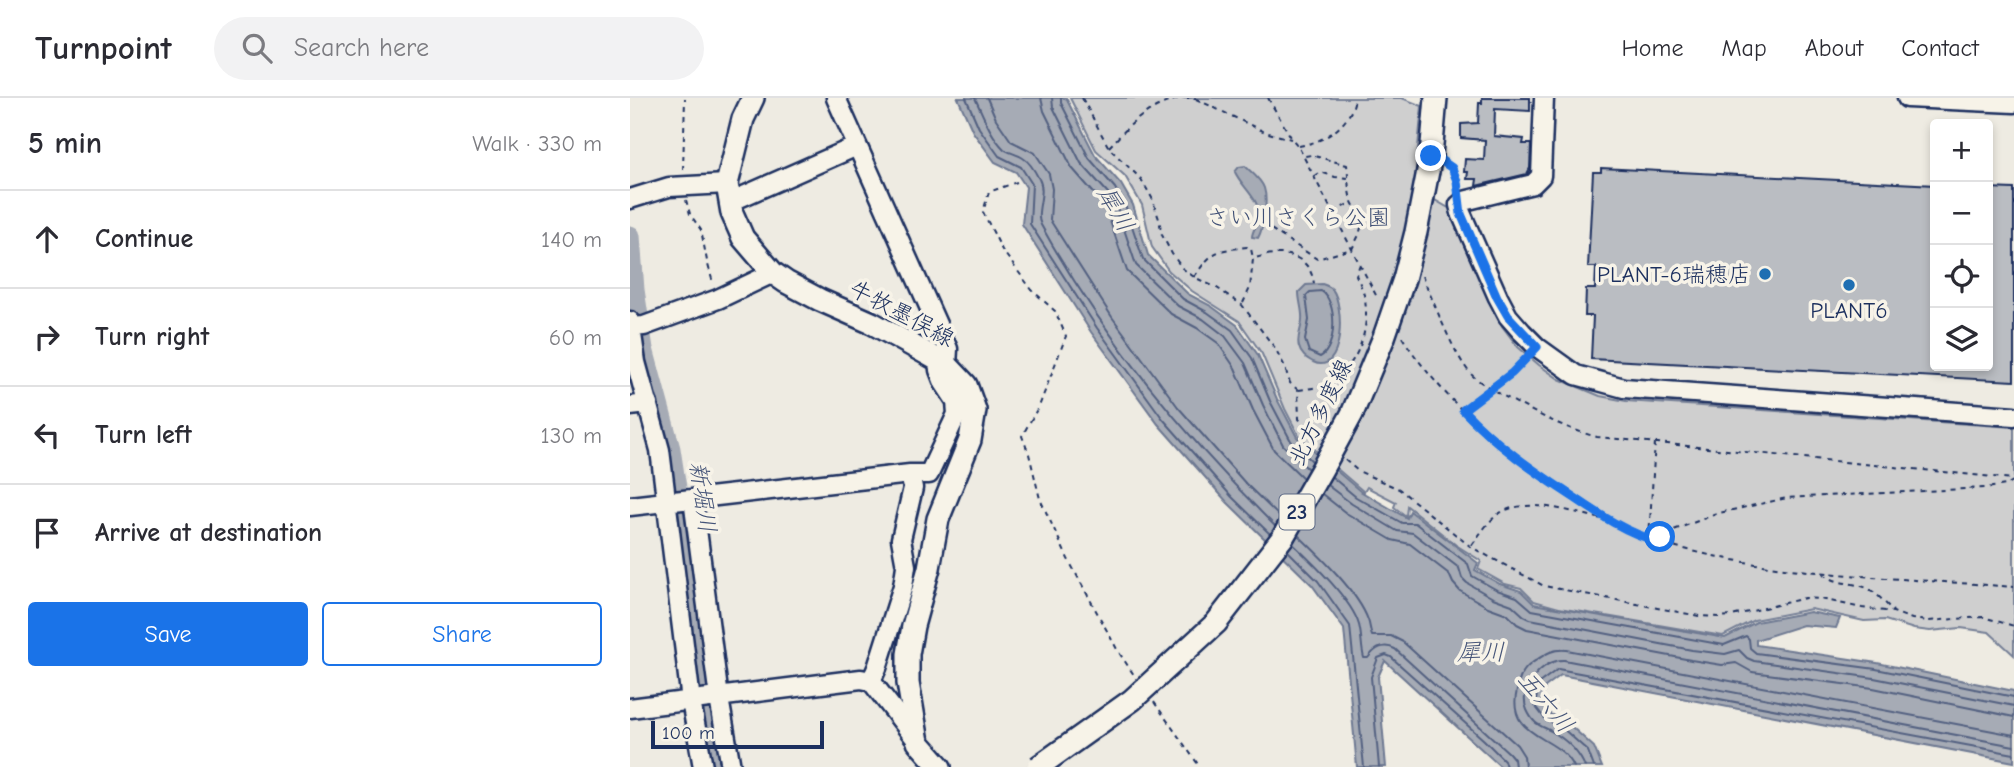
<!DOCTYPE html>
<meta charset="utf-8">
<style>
body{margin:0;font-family:"Comic Neue","Klee One",sans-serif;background:#f2f2f3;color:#2b2b33}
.controls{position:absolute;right:21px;top:21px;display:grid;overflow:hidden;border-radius:7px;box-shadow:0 4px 10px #0003}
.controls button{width:63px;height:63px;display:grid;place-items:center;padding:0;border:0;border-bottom:2px solid #e1e1e2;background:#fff;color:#2b2b33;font:35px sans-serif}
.scale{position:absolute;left:21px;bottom:18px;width:173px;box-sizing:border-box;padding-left:7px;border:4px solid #1b2f5e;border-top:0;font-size:19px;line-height:24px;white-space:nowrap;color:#1b2f5e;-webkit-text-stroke:5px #f7f3e8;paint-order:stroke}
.stop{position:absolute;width:21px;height:21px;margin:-16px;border:5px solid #1a73e8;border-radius:50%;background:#fff}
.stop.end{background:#1a73e8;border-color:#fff;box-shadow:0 2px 7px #0008}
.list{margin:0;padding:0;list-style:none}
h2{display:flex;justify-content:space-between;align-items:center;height:91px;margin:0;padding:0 28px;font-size:30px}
h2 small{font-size:23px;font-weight:400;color:#7c7c81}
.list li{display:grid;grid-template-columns:46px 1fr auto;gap:21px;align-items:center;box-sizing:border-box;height:98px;padding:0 28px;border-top:2px solid #e1e1e2}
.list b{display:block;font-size:26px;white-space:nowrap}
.list em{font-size:23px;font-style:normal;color:#7c7c81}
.actions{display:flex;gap:14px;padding:21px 28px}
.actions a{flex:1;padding:16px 0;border:2px solid #1a73e8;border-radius:7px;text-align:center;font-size:24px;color:#1a73e8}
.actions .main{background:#1a73e8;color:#fff}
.icon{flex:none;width:38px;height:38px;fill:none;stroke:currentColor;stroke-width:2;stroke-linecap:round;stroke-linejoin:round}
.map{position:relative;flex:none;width:1384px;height:669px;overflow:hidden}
header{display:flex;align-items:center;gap:42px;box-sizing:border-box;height:98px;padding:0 35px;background:#fff;border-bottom:2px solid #e1e1e2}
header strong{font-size:33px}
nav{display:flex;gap:38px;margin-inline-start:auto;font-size:24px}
.search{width:490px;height:63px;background:#f2f2f3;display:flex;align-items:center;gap:18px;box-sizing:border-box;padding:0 24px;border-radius:38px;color:#7c7c81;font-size:26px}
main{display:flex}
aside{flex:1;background:#fff}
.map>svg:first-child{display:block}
</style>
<header>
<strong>Turnpoint</strong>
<div class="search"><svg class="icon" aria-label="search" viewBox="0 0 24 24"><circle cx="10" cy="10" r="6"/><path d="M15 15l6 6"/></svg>Search here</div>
<nav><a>Home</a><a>Map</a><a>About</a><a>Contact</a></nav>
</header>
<main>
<aside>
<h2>5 min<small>Walk · 330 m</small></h2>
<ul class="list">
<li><svg class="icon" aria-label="ahead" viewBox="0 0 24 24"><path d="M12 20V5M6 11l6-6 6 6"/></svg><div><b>Continue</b></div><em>140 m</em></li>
<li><svg class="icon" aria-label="right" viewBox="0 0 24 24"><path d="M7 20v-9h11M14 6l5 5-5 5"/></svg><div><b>Turn right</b></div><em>60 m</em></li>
<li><svg class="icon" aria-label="left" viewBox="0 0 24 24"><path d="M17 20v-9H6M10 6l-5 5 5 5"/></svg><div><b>Turn left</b></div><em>130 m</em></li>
<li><svg class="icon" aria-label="arrive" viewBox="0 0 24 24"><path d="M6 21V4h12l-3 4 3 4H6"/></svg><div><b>Arrive at destination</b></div></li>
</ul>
<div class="actions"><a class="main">Save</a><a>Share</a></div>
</aside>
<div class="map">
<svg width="1384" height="669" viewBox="0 0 1384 669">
<rect width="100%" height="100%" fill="#eeebe2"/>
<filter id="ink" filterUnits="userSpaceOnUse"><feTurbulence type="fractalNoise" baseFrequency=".0143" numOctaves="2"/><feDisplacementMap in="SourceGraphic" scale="14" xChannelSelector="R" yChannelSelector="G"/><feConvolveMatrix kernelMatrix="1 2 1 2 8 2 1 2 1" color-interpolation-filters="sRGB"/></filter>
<g filter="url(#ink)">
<path fill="#cfcfcf" stroke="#757f96" stroke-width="2" d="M440 0H772L792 8 784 90 822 112 836 152 872 228 888 249 909 267 929 281 970 298 996 303 1384 329V557L1359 534 1331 530 1300 533 1284 531 1255 522 1234 523 1181 511 1124 522 1093 538 929 510 904 503 891 490 875 486 848 471 851 463 826 447 777 408 776 418 764 409 766 404 737 389 734 394 669 338 655 311 632 256 609 223 562 193 539 173 522 149 512 107 495 78 466 52Z"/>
<path fill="#a6abb5" stroke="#6e7992" stroke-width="2" d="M328 0H436L465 57 491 86 503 107 518 157 558 196 581 208 607 227 628 257 647 301 667 339 730 393 777 420 780 413 848 465 845 472 870 486 891 493 904 506 1095 540 1126 524 1180 514 1210 520 1206 530 1173 527 1126 542V547L1247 565 1384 593V664L931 577 915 589 911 605 919 616 933 621 964 649 972 669H871L755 563 748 579 756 669H727L714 531 682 487 597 404 528 326 461 234 392 126 396 89 386 74 365 64 343 34Z
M615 68C621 74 631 81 634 90 638 102 634 129 628 140L622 139C622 131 629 127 629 118 630 101 611 88 605 74L609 69Z
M692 186C695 187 700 189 702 191 715 207 714 279 683 264 676 260 671 257 669 249 666 239 672 231 672 222 673 213 669 204 669 194L676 187Z"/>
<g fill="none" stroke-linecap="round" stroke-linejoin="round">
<path stroke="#536181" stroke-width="2" d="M336 0 349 30 369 58 391 69 402 86 400 126 467 230 533 321 602 399 640 436
M345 0C353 17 360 37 374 51 379 55 387 56 393 60 400 64 405 73 409 81 417 95 404 114 411 127 472 237 556 340 645 428
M357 0 366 21 381 43 405 55 419 76 422 91 420 122 482 219 548 309 616 386 650 419
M411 0 414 13 442 70 469 101 478 117 497 173 541 216 567 230 588 245 605 270 623 312 644 352 673 380
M422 0 423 9 451 65 478 95 488 113 506 167 548 208 573 221 595 238 615 265 633 307 653 347 678 371
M431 0V5L459 60 485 90 496 110 513 161 553 201 577 214 602 232 622 260 640 303 661 343 682 363
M691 193C708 203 707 250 690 259L679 254 675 242 679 222 676 198 680 194Z
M702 379 726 399 772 425H785L838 466 842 478 867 492 887 499 902 512 1094 547 1116 538 1119 541 1120 550 1126 555 1246 571 1384 599
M697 387 722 406 767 433 783 435 829 470 832 480 837 485 863 500 882 507 894 518 900 521 1062 552 1095 556 1109 552 1117 560 1124 563 1244 580 1384 608
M692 396 716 415 762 442 780 446 819 476 823 485 830 493 858 509 877 516 887 526 897 531 1061 562 1092 567 1106 565 1122 574 1243 590 1384 619
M668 437C690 458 728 494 738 522 740 527 740 533 742 538H761L773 544 887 647 894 658 895 669
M663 446C682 464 722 502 729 527 732 538 731 549 734 560H738C745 550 753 545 765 551L879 655 884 661 885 669
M658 453 688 483 720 528 734 669
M749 669 741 579 748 560 756 557 761 559 854 642 874 662 876 669
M944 669C930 637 875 641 887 592 889 581 892 572 902 565 914 557 922 550 937 552L1384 637
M955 669C950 656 938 644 926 636 913 627 905 630 897 612 887 591 913 561 934 562L1384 648
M964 669 958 653 930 628 915 621 905 608 909 585 928 571 1384 656"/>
<path stroke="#a6abb5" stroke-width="21" d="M0 138 4 192 13 251 40 351 74 572 85 669"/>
</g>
<path fill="#babdc2" stroke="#1b2f5e" stroke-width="2" d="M852 0H900V13L865 11 864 38 894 41 893 46H901L900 70 897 76 846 88 847 81H837L838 74H834L835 61 854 62 855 42 831 40V26L848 25 849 5H852Z
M971 70 1305 87V268H1358V90L1384 91V283L961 261 963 218H955L956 191H965L966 169H958L963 74H971Z"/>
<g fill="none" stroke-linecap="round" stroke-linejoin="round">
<defs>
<path id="minor" d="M206 0 318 251 317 267
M914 0 911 78 903 86 834 103 829 107 831 115 868 199 878 218 892 234 907 249 946 277 994 290 1384 318
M1277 0 1384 5
M0 101 39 89 97 86
M100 104 227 48
M0 223 6 264 30 352 61 603 73 669
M1 229 14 228 88 201 143 175
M0 308 18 306
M63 401 89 600 101 669
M0 408 280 376
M241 583 247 570 273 488 276 468 271 441 283 390 280 376H299L327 316 326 303 314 285 309 272 308 261
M0 610 231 581 241 583 288 644"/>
<path id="major" d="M123 0 113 21 97 86 102 115 113 140 143 175 156 184 190 202 242 225 317 267 336 287 345 312 340 342 308 421 299 470 283 528 278 556V585L288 644 310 669
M798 73 801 58 806 0"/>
</defs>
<use href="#minor" stroke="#1b2f5e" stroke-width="23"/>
<use href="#major" stroke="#1b2f5e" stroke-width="26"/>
<path stroke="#1b2f5e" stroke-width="2" stroke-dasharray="5 5" stroke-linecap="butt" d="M452 0 479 50 511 81 522 100 529 121 532 137 542 156 552 170 564 179 587 190 612 207 645 250 654 267 660 285 668 292 669 321 688 341
M554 0H566
M638 0 662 41 668 48 748 201
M566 1 635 34 661 41
M669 48C695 44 721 27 725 0
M479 49C503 24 517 8 552 0
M816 66C823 71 827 79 827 88
M53 72 55 0
M685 78 691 74 705 79 719 80
M387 84 359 94 353 114 372 152 402 192 425 213 436 238 410 306 392 338 399 356 410 401 438 461 488 553 504 577
M56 102 60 116 71 132 77 163 83 185
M704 114 720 105
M633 126 687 161 722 151 729 137 734 119C715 103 720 89 717 67L681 57 675 58
M792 178C804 203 824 260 843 278 853 287 867 294 879 301 909 317 934 330 967 339L1384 381
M564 179C584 151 585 153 617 149L621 151 623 160
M613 205 620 190 623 161C648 151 680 154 684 186
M772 239C803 287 847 330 893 365 931 394 972 421 1015 440 1027 444 1039 447 1051 450 1088 460 1123 466 1161 471 1235 480 1310 483 1384 489
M669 292C676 291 684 290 691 288 726 275 742 233 734 197 732 190 729 183 726 177L730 166
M834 312 882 275 897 260
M715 362 728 373 769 391 841 449 914 488 1069 518 1089 519 1102 518 1175 500 1191 501 1232 510 1263 514 1282 521 1298 523 1353 519 1384 528
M1019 440 1025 344
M1028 442 1033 436 1089 415 1157 400 1356 390 1376 387 1383 383
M842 447C850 436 857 425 867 417 894 397 946 415 976 422
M1193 476C1211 488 1219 483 1237 490 1247 495 1255 505 1263 513
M524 604 570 669"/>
<use href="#minor" stroke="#f7f3e8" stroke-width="18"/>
<use href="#major" stroke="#f7f3e8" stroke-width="21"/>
<defs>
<path id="major-bridge" d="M408 669 502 602 586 525 653 439 692 371 722 316 754 239 774 181 786 134 798 73"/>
</defs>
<use href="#major-bridge" stroke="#1b2f5e" stroke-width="26" stroke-linecap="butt"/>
<use href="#major-bridge" stroke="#f7f3e8" stroke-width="21"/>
</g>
</g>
<g fill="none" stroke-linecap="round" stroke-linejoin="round" filter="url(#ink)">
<path stroke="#1a73e8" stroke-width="9" d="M801 58 809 61 822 70 827 83 831 116 867 199 878 218 907 249 882 275 833 312C866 347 905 374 945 400 970 417 997 435 1027 443L1030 439"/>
</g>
<g fill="#1f6fb2" stroke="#f7f3e8" stroke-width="2.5">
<circle cx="1135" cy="176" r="7"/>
<circle cx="1219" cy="187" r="7"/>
</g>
<g text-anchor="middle" stroke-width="7" stroke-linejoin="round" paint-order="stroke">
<rect fill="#f7f3e8" stroke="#5d6a87" stroke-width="2" x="649.5" y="396.5" width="35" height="35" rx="5"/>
<g font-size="21" font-weight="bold" fill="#1b2f5e">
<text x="667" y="421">23</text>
</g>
<g font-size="23" fill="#3f4f75" stroke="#f7f3e8">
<text x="668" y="127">さい川さくら公園</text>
</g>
<g font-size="23" fill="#1b2f5e" stroke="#f7f3e8" text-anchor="end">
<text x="1121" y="184">PLANT-6瑞穂店</text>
<text x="1219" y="220" text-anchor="middle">PLANT6</text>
</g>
<g font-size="23" fill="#1b2f5e" stroke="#f7f3e8">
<text transform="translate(272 215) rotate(28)" y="8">牛牧墨俣線</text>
<text transform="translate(690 314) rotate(-64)" y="8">北方多度線</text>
</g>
<g font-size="24" font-style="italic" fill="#455478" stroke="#f7f3e8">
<text transform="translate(486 111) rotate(60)" y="8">犀川</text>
<text transform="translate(73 399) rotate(82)" y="8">新堀川</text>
<text x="851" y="562">犀川</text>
<text transform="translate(916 604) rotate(50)" y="8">五六川</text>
</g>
</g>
</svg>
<div class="controls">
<button>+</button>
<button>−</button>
<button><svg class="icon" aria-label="locate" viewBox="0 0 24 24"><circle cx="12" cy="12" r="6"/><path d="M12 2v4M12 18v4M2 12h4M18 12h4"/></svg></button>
<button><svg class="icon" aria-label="layers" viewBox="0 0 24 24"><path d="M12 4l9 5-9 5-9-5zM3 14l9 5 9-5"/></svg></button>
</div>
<div class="scale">100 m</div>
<div class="stop" style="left:1030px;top:439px"></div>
<div class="stop end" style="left:801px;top:58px"></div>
</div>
</main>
